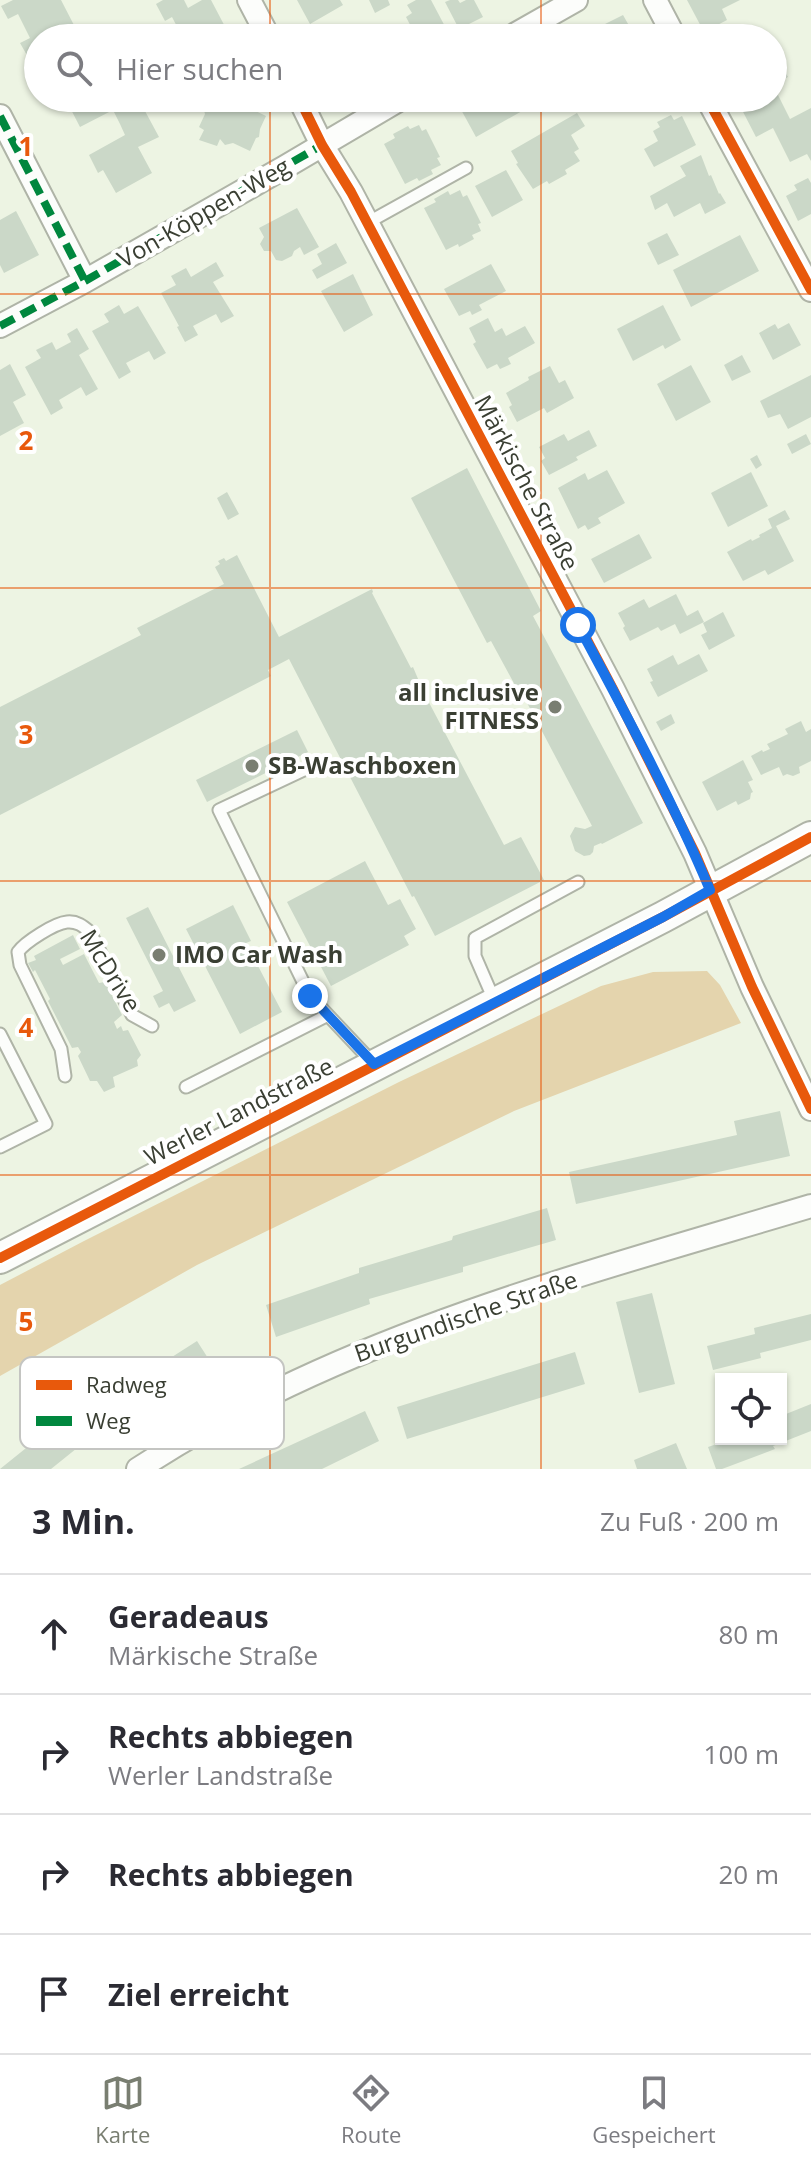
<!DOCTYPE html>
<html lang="de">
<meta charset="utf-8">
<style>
body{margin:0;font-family:"Open Sans",sans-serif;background:#f7f7f7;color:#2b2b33}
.controls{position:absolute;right:24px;bottom:24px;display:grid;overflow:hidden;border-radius:0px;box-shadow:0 2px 6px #0004}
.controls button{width:72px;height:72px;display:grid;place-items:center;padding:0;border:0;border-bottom:2px solid #e1e1e2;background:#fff;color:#2b2b33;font:40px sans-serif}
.stop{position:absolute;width:24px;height:24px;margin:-18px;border:6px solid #1a73e8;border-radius:50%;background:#fff}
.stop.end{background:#1a73e8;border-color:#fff;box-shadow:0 2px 8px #0008}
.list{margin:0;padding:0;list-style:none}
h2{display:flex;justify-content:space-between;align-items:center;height:104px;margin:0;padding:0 32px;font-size:34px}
h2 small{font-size:26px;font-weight:400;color:#7c7c81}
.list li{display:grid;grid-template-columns:52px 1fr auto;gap:24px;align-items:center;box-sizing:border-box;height:120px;padding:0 32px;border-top:2px solid #e1e1e2}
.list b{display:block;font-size:30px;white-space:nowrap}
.list p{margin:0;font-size:26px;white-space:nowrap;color:#7c7c81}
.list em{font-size:26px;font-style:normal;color:#7c7c81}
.icon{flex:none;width:44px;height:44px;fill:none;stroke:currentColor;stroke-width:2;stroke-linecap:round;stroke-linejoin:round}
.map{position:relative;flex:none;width:811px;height:1469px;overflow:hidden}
.search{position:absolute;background:#fff;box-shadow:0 2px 6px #0004;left:24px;right:24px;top:24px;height:88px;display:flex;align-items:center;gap:20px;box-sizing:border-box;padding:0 28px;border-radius:44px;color:#7c7c81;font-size:30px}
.sheet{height:584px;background:#fff}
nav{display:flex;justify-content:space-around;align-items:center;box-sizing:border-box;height:112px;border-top:2px solid #e1e1e2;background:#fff;font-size:22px;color:#7c7c81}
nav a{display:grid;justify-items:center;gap:4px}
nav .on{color:#797e71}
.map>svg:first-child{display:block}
</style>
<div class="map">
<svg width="811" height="1469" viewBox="0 0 811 1469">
<rect width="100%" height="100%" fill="#edf4e3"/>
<path fill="#e4d4ad" d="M707 971 720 985 741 1023 514 1111 197 1265 0 1376V1285L84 1241 399 1082 601 986 653 972Z"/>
<path fill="#cbd8c8" d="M13 0H61L76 29 59 38H38V51L28 57 20 43 30 38 18 14 8 19 1 6Z
M163 0H184L188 8 202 0H211L231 38H183L172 17 165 21 156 4Z
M297 0H340L343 5 310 24Z
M369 0H388L390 5 375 13Z
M416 0H431L449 34 441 38H417L406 17 412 13 407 5Z
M450 0H458L460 3 466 0H474L483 17 459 29 445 2Z
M687 0H740L722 9 727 20 704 32Z
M623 15 636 38H599L595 29Z
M88 28 93 38H70Z
M782 67 788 77 773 84V71Z
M776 91 790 119 811 108V161L807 154 790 162 773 128 756 137 741 108 762 98H773V92Z
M65 98H138L159 137 138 147 152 173 116 193 103 170 98 173 89 155 125 135 120 124 113 110 80 127Z
M213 98H229L266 116 260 129 259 137 256 138 250 151 233 143 225 145 220 139 217 146 199 140 204 130 199 127 205 114 203 107 209 105Z
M472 98H545L476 137 459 106Z
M577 113 585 126 571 135 579 149 574 152 580 161 565 170 567 174 549 184 547 181 533 189 516 164 518 163 511 151Z
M671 115 674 120 682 116 696 145 654 167 644 149 658 141 653 131 660 127 657 122Z
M419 125 422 131 426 129 440 157 437 158 441 165 431 170 433 174 419 181 417 178 405 184 384 144 395 138 393 134 408 126 410 129Z
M701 155 709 176 711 175 719 194 720 193 726 203 705 214 700 203 674 217 667 203 655 210 650 196 686 176 680 166Z
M506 170 523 200 492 217 475 186Z
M808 178 811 183V214L798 221 786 196 797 190 794 185Z
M460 190 463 197 467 195 481 223 478 224 481 231 472 235 474 239 459 247 458 244 446 250 424 208 436 202 434 199 448 191 450 195Z
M297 208 319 247 304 255 300 247 294 251 292 256 282 261 276 260 271 251H264L260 244 264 237 259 228Z
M16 211 39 255 4 273 0 265V220Z
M667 233 679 255 658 265 647 243Z
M740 235 759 271 691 307 673 270Z
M336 243 347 263 317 279 312 270 322 264 317 254Z
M216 262 224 276 213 282 234 316 221 323 216 314 193 326 198 335 185 342 177 327 179 326 161 293 176 285 171 276 186 268 191 277Z
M491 264 506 291 479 305 482 310 472 315 470 311 459 316 444 289Z
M353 274 373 315 344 332 321 291Z
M119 305 124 314 138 306 166 353 154 360 149 351 126 363 131 372 119 379 92 331 109 322 104 314Z
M663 305 681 340 665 349 663 345 633 361 617 329Z
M488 318 495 332 502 328 506 336 525 326 535 343 508 358 511 364 500 369 497 364 487 369 473 344 476 342 469 328Z
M789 323 801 345 773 360 759 333 775 324 778 329Z
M77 328 89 349 79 355 98 389 86 396 81 387 59 400 63 408 51 415 25 367 41 358 36 350 52 342 56 350 71 342 67 334Z
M742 355 751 372 732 381 724 365Z
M10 364 26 395 13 402 24 423 0 436V370Z
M691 365 711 402 676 421 657 384Z
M550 366 559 383 565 380 574 398 547 413 544 408 517 422 509 407 512 405 506 393 529 380 528 377Z
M811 375V417L788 429 780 414 768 418 760 401Z
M589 430 597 446 576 457 578 460 549 475 541 461 545 458 539 447 564 434 568 441Z
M806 434 811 444 792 454 787 444Z
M757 455 762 465 756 469 750 459Z
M467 468 541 611 533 616 643 823 602 844 601 843 594 846 593 852 590 855 584 856 575 851 570 836 575 827 585 829 592 826 525 699 523 700 491 641 487 643 411 498Z
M607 470 625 503 598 518 601 523 588 530 585 525 578 529 558 488 585 473 588 480Z
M751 472 768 506 728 527 711 493Z
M227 492 239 514 228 520 217 498Z
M785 510 790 519 776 526 794 561 768 575 765 570 743 581 727 552 751 539 752 541 760 537 759 535 772 528 768 519Z
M639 534 652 558 604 583 591 559Z
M237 555 279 637 372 589 373 592 372 593 411 668 413 667 424 693 504 845 521 837 544 880 435 936 414 896 412 897 289 659 268 670 271 676 0 815V707L141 635 137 628 224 584 215 567 220 564 218 561 224 558 226 561Z
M676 594 687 616 698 610 704 622 680 634 675 624 661 631 658 627 630 641 623 628 625 626 618 613 644 599 649 608Z
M723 612 735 636 709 650 701 635 707 632 703 623Z
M699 654 708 671 658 697 650 682 653 681 647 669 673 655 678 665Z
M671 714 675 723 661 731 656 722Z
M801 721 806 732 811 729V761L799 767 800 773 793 776 787 774 783 776 779 767 761 775 751 756 762 750 763 752 770 749 767 744 788 734 785 729Z
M297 730 308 752 207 802 196 780Z
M743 760 753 780 748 782 753 792 751 793 750 799 738 805 736 801 717 811 702 782Z
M365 861 388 905 400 899 416 929 404 936 409 945 331 986 287 902Z
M233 905 251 941 246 943 282 1012 240 1034 186 929Z
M148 907 196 1001 174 1012 169 1003 159 1008 153 996 163 991 126 918Z
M73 935 80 949 60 959 63 965 84 954 99 983 105 982 122 1015 114 1022 117 1029 121 1026 123 1031 128 1030 141 1055 137 1060 138 1066 113 1077 115 1087 104 1092 97 1081H90L78 1056 81 1052 78 1047 72 1048 48 1001 50 999 35 970 33 972 28 963 36 960 34 956Z
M780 1111 790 1156 576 1204 569 1172 737 1135 734 1121Z
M547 1208 556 1240 463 1267V1272L369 1299 370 1304 276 1337 266 1305 359 1273V1268L452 1240 453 1236Z
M652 1293 675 1384 639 1393 616 1302Z
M811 1314V1340L760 1353 761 1358 713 1370 707 1346 755 1334 754 1328Z
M197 1341 215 1369 131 1422 114 1394Z
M575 1352 585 1384 407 1439 397 1407Z
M811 1404V1431L773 1446 775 1449 722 1469H716L708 1447 731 1439H781V1416Z
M77 1407 97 1432 51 1469H0Z
M365 1411 379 1441 322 1469H239Z
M676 1443 687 1469H637L634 1460Z"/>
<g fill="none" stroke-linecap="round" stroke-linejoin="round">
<defs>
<path id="service" d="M367 223 466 168
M308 768 219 810 310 996 374 1064
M495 1002 475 956V938L578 882
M0 1034 46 1124 0 1147
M65 1076 61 1049 20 965 18 952C25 942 55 923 67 922 77 921 83 926 90 932L132 1015 152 1026
M186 1087 328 1015"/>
<path id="minor" d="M249 0 269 38
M655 0 675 38
M509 38 576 0
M299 98 322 145 351 192 613 689 695 853 752 987 811 1109
M707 98 811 290
M0 116 85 281
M0 326 85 281 285 167 402 98
M138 1469C341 1336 581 1275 811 1206"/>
<path id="secondary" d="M0 1258 663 917 811 837"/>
</defs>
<use href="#service" stroke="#afb4a7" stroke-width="15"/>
<use href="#minor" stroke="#afb4a7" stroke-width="26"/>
<use href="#secondary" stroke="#afb4a7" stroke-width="34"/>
<use href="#service" stroke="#fcfdfb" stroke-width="11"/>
<use href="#minor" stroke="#fcfdfb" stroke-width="22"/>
<use href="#secondary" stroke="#fcfdfb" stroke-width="30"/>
<path stroke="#00873e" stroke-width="8" stroke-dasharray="16 8" stroke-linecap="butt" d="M0 116 85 281
M0 326 85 281 322 145"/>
<defs>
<path id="cycleway" d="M299 98 322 145 351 192 613 689 695 853 752 987 811 1109
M707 98 811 290
M0 1258 663 917 811 837"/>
</defs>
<use href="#cycleway" stroke="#fff" stroke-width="15"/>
<use href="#cycleway" stroke="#e8590c" stroke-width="10"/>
</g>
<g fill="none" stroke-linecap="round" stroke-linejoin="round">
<path stroke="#1a73e8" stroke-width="10" d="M310 996 374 1064 663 917 710 890C672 800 625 712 578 625"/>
</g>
<path fill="none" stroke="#e8590c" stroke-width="2" stroke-opacity="0.55" d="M270 0V38M541 0V38M270 98V1469M541 98V1469M0 294H811M0 588H811M0 881H811M0 1175H811"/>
<g fill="#797e71" stroke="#fff" stroke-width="3">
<circle cx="555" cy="707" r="8"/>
<circle cx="252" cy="766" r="8"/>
<circle cx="159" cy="955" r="8"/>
</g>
<g text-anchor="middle" stroke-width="8" stroke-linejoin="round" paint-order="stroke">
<g font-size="24" fill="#3a3f33" stroke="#fff">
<text transform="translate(204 213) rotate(-30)" y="8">Von-Köppen-Weg</text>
<text transform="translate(526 483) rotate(62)" y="8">Märkische Straße</text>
<text transform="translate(110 971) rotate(58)" y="8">McDrive</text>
<text transform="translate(239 1112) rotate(-27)" y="8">Werler Landstraße</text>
<text transform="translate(466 1317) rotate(-19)" y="8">Burgundische Straße</text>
</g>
<g font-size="24" font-weight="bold" fill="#3a3f33" stroke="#fff" text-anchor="start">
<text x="539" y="701" text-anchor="end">all inclusive<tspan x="539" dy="28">FITNESS</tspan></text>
<text x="268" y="774">SB-Waschboxen</text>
<text x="175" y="963">IMO Car Wash</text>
</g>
</g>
<rect x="20" y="1357" width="264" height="92" rx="12" fill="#fff" stroke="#c4c5c2" stroke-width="2"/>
<rect x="36" y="1380" width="36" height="10" fill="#e8590c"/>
<rect x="36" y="1416" width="36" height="10" fill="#00873e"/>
<g font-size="22" fill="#3a3f33">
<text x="86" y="1393">Radweg</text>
<text x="86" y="1429">Weg</text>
</g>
<g font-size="26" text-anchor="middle" font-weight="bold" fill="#e8590c" stroke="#fff" stroke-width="8" stroke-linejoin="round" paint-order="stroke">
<text x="26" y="156">1</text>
<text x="26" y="450">2</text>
<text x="26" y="744">3</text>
<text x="26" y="1037">4</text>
<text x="26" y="1331">5</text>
</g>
</svg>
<div class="controls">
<button><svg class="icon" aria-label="locate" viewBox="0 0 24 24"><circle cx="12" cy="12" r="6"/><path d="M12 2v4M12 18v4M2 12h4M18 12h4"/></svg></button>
</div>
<div class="stop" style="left:578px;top:625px"></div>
<div class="stop end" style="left:310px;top:996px"></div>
<div class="search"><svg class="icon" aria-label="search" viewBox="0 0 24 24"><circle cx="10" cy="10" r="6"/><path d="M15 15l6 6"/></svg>Hier suchen</div>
</div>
<section class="sheet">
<h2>3 Min.<small>Zu Fuß · 200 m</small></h2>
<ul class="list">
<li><svg class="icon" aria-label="ahead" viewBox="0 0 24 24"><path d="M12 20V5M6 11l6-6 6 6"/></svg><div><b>Geradeaus</b><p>Märkische Straße</p></div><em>80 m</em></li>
<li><svg class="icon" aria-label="right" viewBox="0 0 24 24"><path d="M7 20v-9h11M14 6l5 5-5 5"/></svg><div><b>Rechts abbiegen</b><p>Werler Landstraße</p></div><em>100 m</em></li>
<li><svg class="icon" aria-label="right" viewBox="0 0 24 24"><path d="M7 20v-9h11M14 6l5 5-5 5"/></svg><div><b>Rechts abbiegen</b></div><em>20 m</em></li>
<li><svg class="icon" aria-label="arrive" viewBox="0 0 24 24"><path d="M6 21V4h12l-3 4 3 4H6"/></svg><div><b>Ziel erreicht</b></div></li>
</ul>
</section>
<nav>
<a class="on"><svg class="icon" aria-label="map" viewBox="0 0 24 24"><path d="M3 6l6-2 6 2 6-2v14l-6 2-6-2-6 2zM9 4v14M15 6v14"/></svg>Karte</a>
<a><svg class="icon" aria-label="directions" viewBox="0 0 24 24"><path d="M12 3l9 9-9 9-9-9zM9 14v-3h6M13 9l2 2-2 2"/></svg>Route</a>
<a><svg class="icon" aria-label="saved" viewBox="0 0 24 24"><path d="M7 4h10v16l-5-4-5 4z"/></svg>Gespeichert</a>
</nav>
